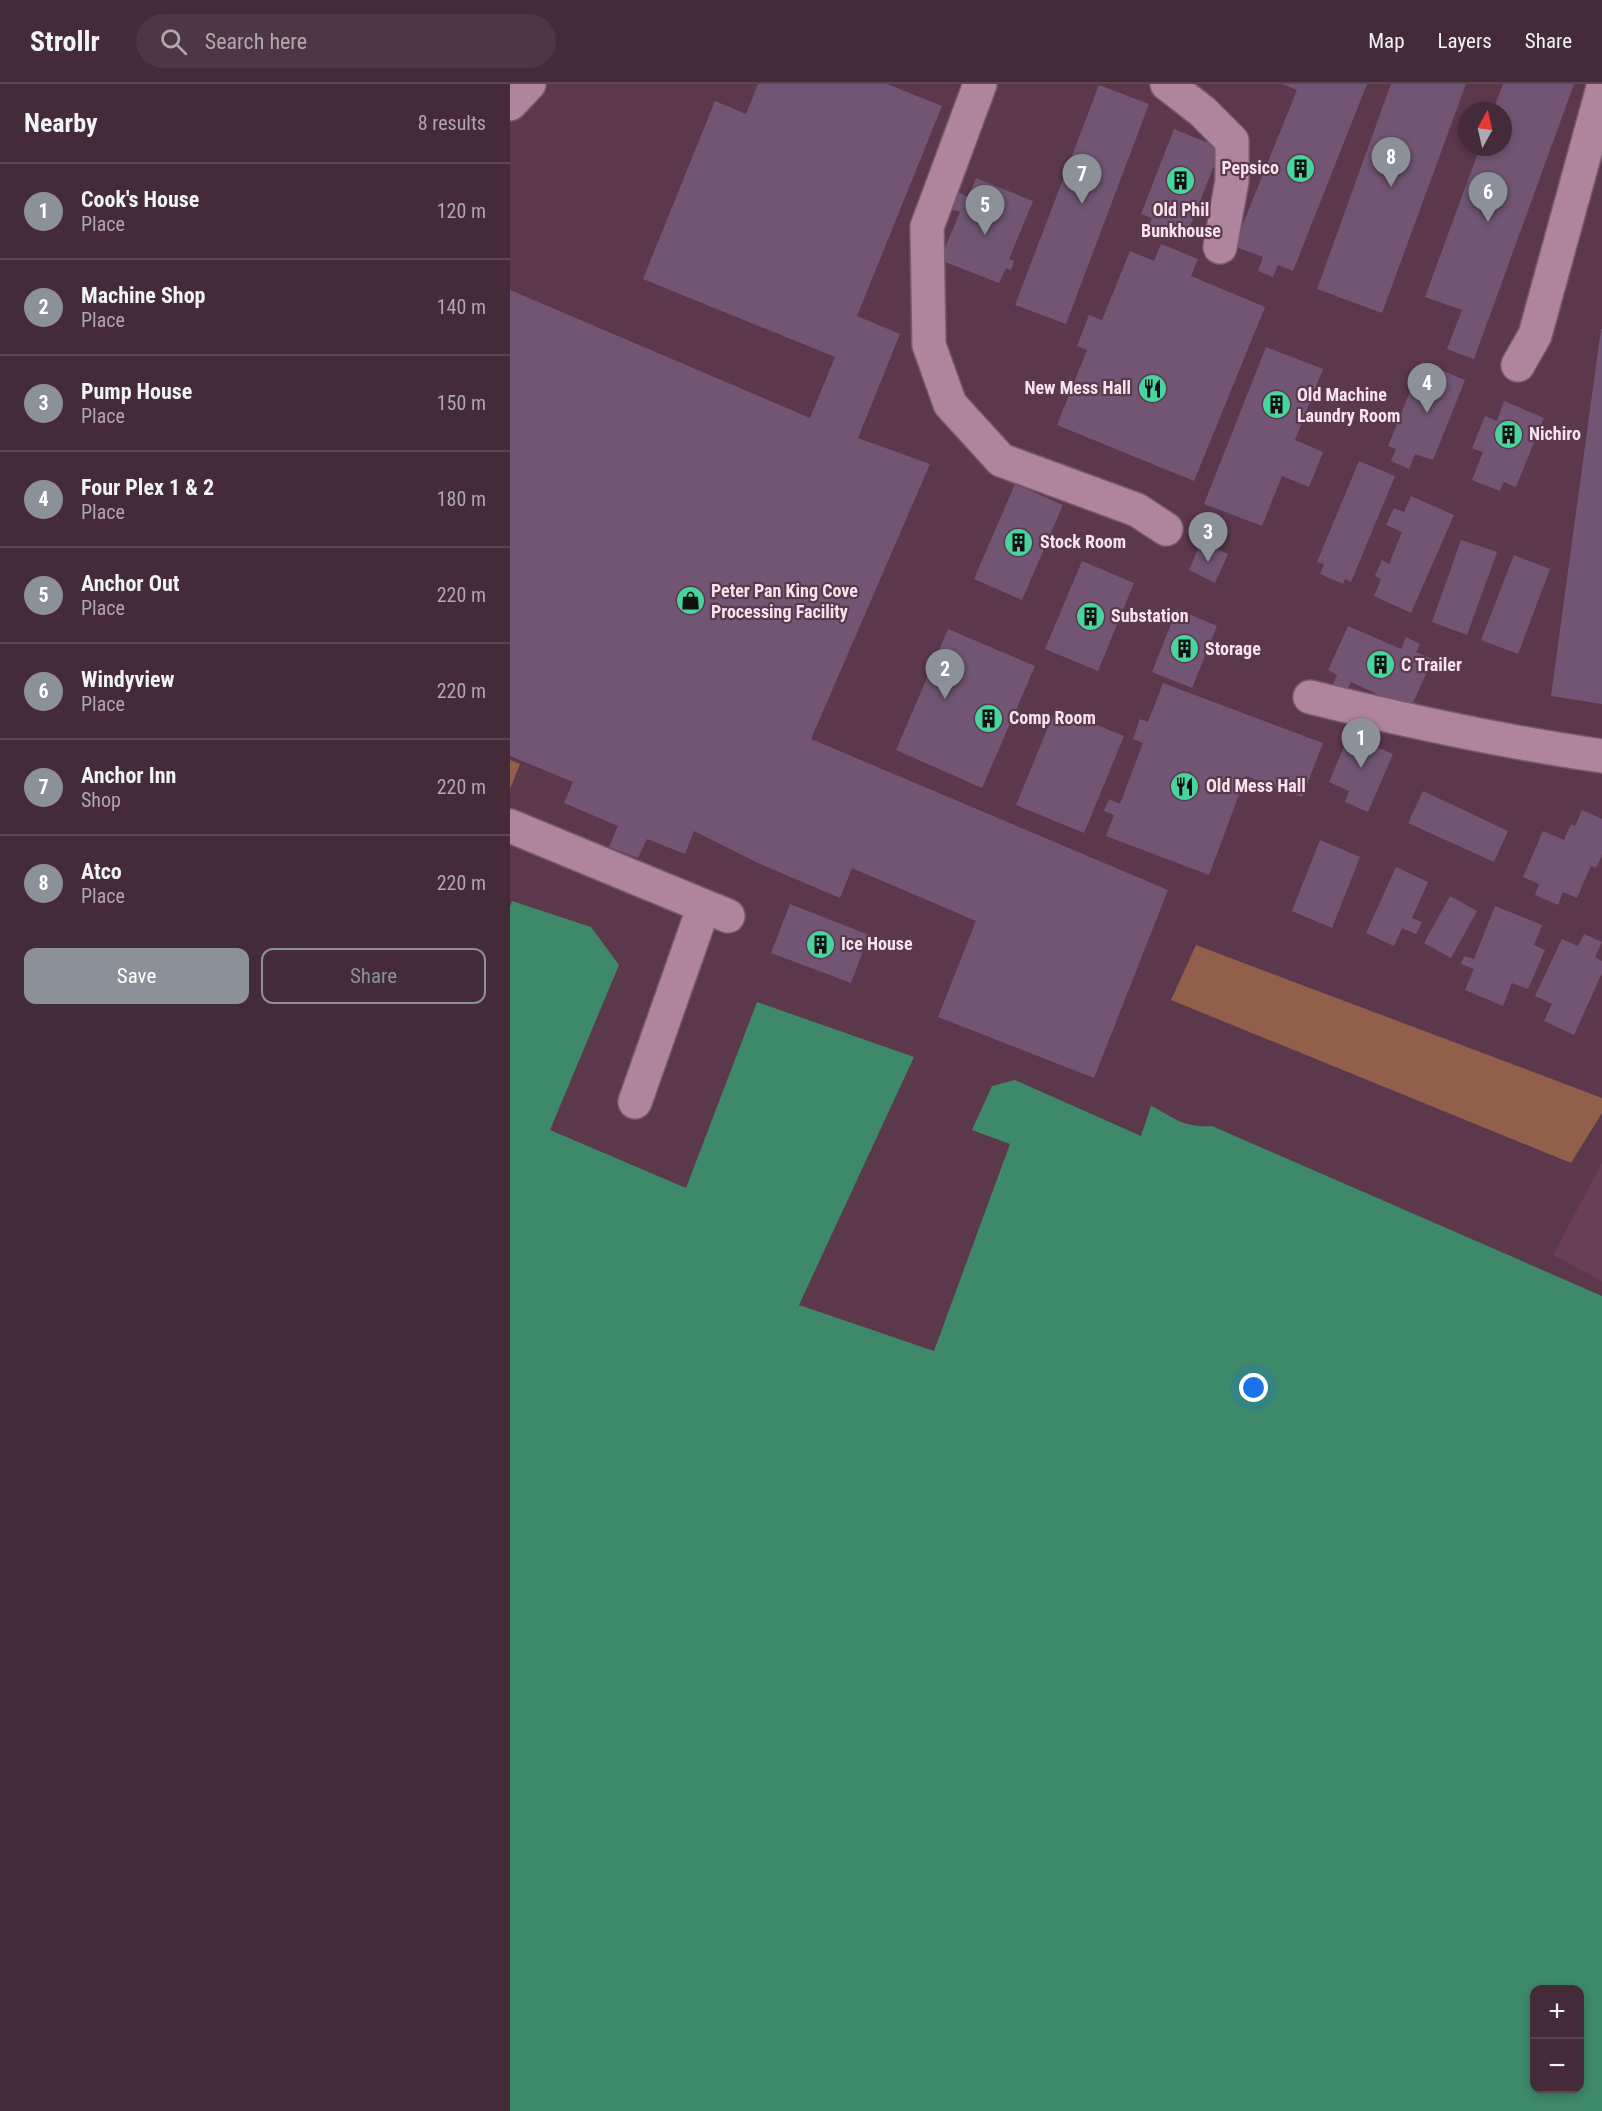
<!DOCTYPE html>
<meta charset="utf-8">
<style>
body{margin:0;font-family:"Roboto Condensed",sans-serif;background:#4f3645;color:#f1f3f6}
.controls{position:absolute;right:18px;bottom:18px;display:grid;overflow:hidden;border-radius:12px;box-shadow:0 3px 9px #0003}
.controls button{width:54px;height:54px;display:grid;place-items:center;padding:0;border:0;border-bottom:2px solid #5d4654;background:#452a3a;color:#f1f3f6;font:30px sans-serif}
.compass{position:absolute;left:948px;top:18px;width:54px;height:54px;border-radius:50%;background:#452a3a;box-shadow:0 3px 9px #0003;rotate:8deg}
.you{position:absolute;left:744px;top:1304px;width:21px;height:21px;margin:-15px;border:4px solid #fff;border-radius:50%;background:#1a73e8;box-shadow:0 0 0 9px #1a73e833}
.badge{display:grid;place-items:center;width:39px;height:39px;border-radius:50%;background:#8c9099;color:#fff;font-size:20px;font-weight:700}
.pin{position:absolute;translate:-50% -50px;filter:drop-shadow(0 2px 3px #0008)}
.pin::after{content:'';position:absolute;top:32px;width:21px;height:18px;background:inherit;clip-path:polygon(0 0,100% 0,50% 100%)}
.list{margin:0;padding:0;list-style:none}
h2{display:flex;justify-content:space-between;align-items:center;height:78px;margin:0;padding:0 24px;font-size:26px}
h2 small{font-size:20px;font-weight:400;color:#b0a7af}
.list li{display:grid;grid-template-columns:39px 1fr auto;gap:18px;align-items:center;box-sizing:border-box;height:96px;padding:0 24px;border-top:2px solid #5d4654}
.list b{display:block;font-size:22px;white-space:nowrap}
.list p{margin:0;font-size:20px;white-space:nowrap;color:#b0a7af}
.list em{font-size:20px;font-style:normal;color:#b0a7af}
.actions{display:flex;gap:12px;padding:18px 24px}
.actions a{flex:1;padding:14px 0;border:2px solid #8c9099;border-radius:12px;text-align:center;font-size:21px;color:#8c9099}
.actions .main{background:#8c9099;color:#fff}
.icon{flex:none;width:33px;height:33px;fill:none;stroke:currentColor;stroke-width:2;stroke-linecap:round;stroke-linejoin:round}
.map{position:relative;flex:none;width:1092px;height:2027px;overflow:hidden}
header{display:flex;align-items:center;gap:36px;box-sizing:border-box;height:84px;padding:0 30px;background:#452a3a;border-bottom:2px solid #5d4654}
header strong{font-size:28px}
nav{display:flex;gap:33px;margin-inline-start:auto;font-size:21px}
.search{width:420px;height:54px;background:#4f3645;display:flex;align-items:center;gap:15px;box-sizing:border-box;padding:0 21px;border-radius:33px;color:#b0a7af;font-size:22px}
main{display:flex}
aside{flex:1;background:#452a3a}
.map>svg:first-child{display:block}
</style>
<header>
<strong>Strollr</strong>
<div class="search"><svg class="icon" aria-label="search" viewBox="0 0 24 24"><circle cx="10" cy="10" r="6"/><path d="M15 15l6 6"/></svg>Search here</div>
<nav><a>Map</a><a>Layers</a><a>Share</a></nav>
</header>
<main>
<aside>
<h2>Nearby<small>8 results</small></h2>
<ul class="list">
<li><span class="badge">1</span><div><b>Cook's House</b><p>Place</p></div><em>120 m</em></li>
<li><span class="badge">2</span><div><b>Machine Shop</b><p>Place</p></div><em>140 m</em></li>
<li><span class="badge">3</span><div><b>Pump House</b><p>Place</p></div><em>150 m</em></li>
<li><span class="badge">4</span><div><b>Four Plex 1 &amp; 2</b><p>Place</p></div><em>180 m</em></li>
<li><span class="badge">5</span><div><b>Anchor Out</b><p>Place</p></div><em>220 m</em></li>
<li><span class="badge">6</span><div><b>Windyview</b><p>Place</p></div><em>220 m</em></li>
<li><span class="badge">7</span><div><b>Anchor Inn</b><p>Shop</p></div><em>220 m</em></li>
<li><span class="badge">8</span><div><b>Atco</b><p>Place</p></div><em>220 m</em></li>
</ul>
<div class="actions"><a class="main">Save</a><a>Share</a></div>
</aside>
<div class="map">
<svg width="1092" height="2027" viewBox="0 0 1092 2027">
<rect width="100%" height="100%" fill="#5c384d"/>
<path fill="#693e58" d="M1092 1079V1197L1043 1171Z"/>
<path fill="#925f4a" d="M0 676 10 680 0 705Z
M686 861 1092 1014V1029L1061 1079 661 916Z"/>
<path fill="#3d8969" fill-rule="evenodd" d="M2 817 81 843 109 881 40 1046 176 1104 247 918 404 973 289 1221 424 1267 500 1060 462 1046 482 1002 505 996 631 1052 641 1022C649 1025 655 1030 663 1034 675 1041 688 1043 702 1042L1092 1212V2027H0V823ZM1024 1906H1070V2004H1024Z"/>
<path fill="#725575" d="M248 0H377L432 22 347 232 390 250 348 354 420 380 301 655 658 806 584 994 428 933 466 837 342 784 330 814 248 779 184 747 175 770 137 755 128 774 99 763 108 742 54 719 63 698 0 672V206L300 334 325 273 133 195 205 17 236 30Z
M772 0H857L783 187 768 181 763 193 748 187 753 173 724 162 787 6Z
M881 0H956L872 229 807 205Z
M993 0H1064L964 275 937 265 952 226 915 213 970 63H993V27H983Z
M589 1 639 20 556 240 505 221Z
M664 45 711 64 679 145 662 139 657 152 638 145 642 134 631 130Z
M466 94 523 117 499 175 504 177 501 186 496 184 489 199 430 176 450 128 441 125 448 108 458 113Z
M651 160 688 175 681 192 755 223 684 397 547 341 577 266 567 262 579 231 592 236 620 167 644 177Z
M1091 245H1092V620L1041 612Z
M756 263 813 285 785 356 813 368 799 403 772 392 752 442 694 420Z
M912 278 955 296 923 376 905 370 899 385 881 377 886 365 878 362Z
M994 317 1034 334 1006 403 994 398 990 407 962 396 973 368 962 364 975 332 987 337Z
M849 377 885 392 841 498 835 495 833 500 810 490 814 480 807 478Z
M505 400 553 421 512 516 464 495Z
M901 412 944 431 901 529 864 512 871 495 865 492 872 476 879 480 892 448 876 441 884 424 894 428Z
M951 456 987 468 957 551 922 538Z
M691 458 718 470 705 499 679 486Z
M1004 471 1040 485 1008 570 971 556Z
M572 477 624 499 588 587 535 565Z
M667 525 707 542 682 604 642 588Z
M838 542 891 565 896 553 910 560 906 568 923 575 900 625 841 598 837 606 823 600 827 591 818 586Z
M438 545 525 582 472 704 386 666Z
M653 599 813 659 792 713 736 692 699 791 596 752 604 731 594 727 599 715 610 720 633 659 623 655 630 635 638 638Z
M546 624 614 652 574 749 506 721Z
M839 651 883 670 858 728 835 718 839 707 819 698Z
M913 707 998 747 984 778 898 739Z
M1072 726 1092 735V771L1086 784 1081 782 1067 814 1053 808 1048 821 1025 811 1029 800 1013 793 1033 747 1054 756 1061 740 1065 742Z
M810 756 850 773 822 844 782 827Z
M886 783 918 798 902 834 912 838 906 850 892 844 884 862 856 849Z
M940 812 967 827 941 874 914 859Z
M280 820 359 851 341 899 261 869Z
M985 822 1032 841 1024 861 1035 866 1018 905 1002 899 993 922 955 906 964 885 951 880 954 872 964 875Z
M1074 850 1092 858 1085 873 1092 877V889L1064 951 1034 937 1042 920 1025 912 1052 855 1068 862Z"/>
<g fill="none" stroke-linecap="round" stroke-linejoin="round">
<defs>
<path id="minor" d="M470 0 417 143 419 261 440 320 491 376 627 426 656 445
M657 0 692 27 722 57V97L710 163
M0 20 19 0
M1008 281 1025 251 1092 7
M800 613C897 637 994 658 1092 672
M0 742 218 832
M125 1018 194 822"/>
</defs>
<use href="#minor" stroke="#78596b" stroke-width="36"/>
<use href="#minor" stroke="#af859d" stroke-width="33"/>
</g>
<defs>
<symbol id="building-disc" viewBox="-11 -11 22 22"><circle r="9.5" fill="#47d49e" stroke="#5c384d"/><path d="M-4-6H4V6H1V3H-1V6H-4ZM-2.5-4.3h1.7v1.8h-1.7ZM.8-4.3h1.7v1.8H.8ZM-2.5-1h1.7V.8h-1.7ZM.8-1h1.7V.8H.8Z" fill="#111"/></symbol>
<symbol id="restaurant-disc" viewBox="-11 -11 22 22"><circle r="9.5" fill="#47d49e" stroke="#5c384d"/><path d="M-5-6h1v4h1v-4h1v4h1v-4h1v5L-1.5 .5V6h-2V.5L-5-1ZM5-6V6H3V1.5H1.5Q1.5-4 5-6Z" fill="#111"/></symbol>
<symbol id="shop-disc" viewBox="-11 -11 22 22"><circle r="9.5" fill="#47d49e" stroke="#5c384d"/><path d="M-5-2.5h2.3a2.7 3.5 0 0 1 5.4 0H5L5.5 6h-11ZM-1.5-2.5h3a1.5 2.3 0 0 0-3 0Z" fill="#111"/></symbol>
</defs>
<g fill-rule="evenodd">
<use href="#building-disc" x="774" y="68" width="33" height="33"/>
<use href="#building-disc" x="654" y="80" width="33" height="33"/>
<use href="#restaurant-disc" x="626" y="288" width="33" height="33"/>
<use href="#building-disc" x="750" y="304" width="33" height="33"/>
<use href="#building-disc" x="982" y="334" width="33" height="33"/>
<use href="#building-disc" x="492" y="442" width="33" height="33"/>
<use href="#shop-disc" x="164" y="500" width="33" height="33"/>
<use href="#building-disc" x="564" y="516" width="33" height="33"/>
<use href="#building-disc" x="658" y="548" width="33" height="33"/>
<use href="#building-disc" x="854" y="564" width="33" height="33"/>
<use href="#building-disc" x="462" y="618" width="33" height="33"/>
<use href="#restaurant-disc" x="658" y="686" width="33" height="33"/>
<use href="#building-disc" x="294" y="844" width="33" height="33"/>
</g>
<g text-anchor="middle" stroke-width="4.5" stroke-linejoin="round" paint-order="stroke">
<g font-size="18" font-weight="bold" fill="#f9e2ef" stroke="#5c384d" text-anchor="start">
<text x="769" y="90" text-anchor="end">Pepsico</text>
<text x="671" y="132" text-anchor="middle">Old Phil<tspan x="671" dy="21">Bunkhouse</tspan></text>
<text x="621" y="310" text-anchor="end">New Mess Hall</text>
<text x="787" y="317">Old Machine<tspan x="787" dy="21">Laundry Room</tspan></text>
<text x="1019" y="356">Nichiro</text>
<text x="530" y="464">Stock Room</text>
<text x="201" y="513">Peter Pan King Cove<tspan x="201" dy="21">Processing Facility</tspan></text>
<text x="601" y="538">Substation</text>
<text x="695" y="571">Storage</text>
<text x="891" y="587">C Trailer</text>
<text x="499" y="640">Comp Room</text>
<text x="696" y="708">Old Mess Hall</text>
<text x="331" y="866">Ice House</text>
</g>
</g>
</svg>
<div class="controls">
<button>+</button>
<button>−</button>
</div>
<svg class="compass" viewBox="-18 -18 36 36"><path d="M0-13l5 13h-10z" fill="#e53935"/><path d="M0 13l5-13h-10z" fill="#b0a7af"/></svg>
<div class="you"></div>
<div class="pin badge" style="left:851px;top:684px">1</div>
<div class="pin badge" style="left:435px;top:615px">2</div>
<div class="pin badge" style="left:698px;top:478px">3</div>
<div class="pin badge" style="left:917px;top:329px">4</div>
<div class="pin badge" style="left:475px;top:151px">5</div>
<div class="pin badge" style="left:978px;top:138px">6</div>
<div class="pin badge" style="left:572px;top:120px">7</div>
<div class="pin badge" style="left:881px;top:103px">8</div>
</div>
</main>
